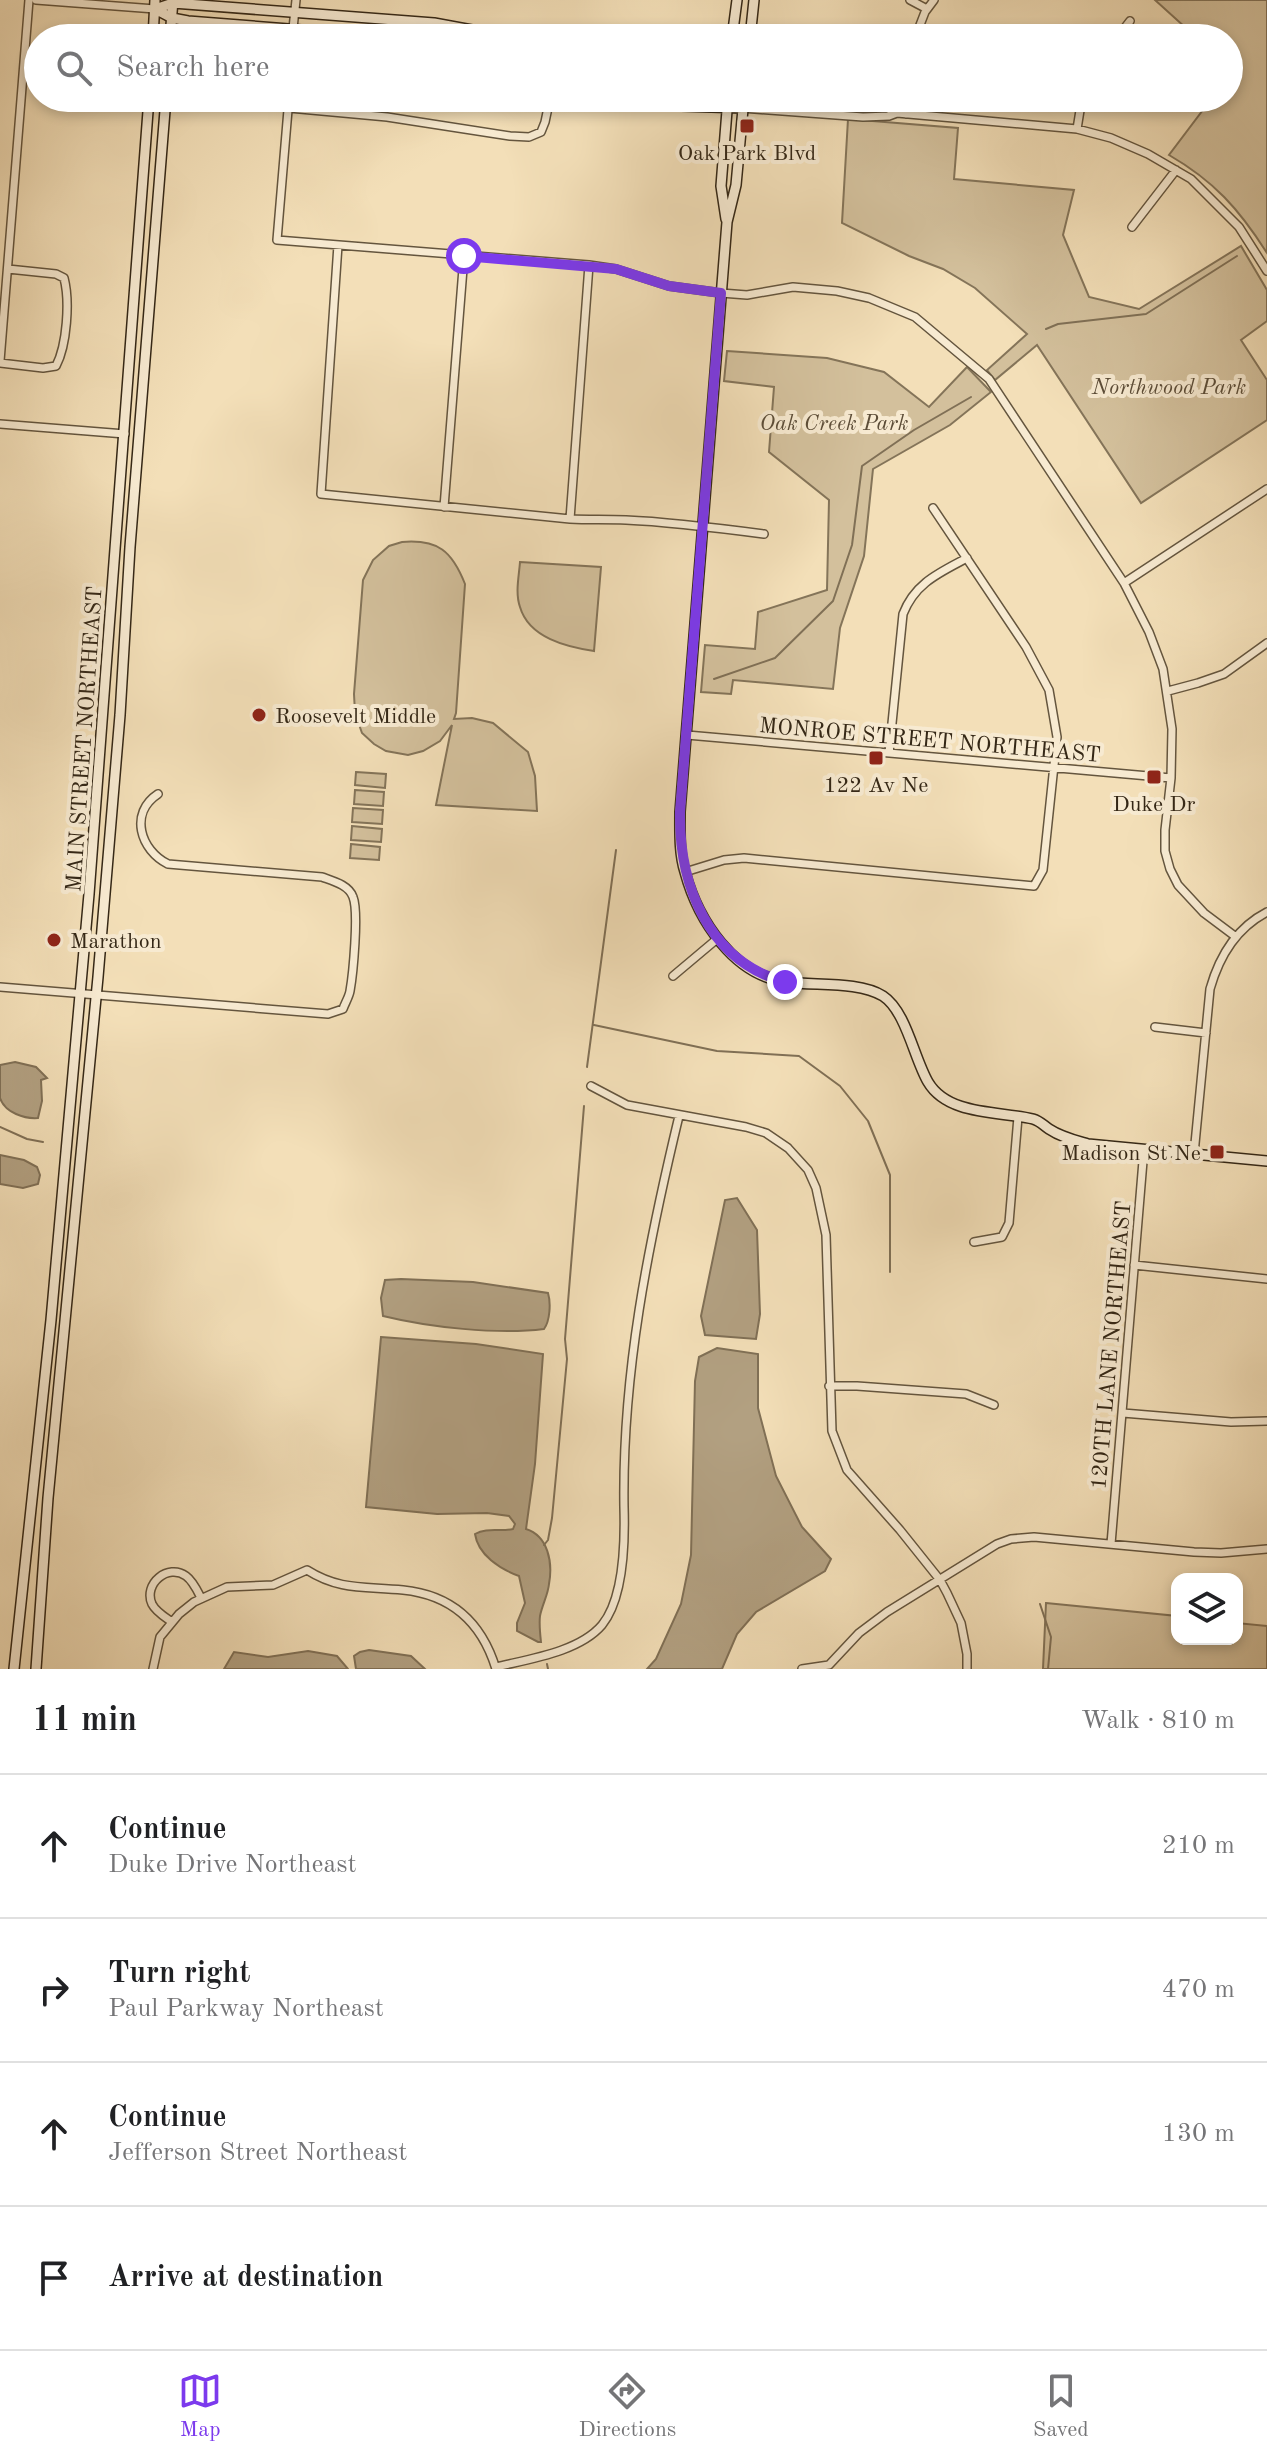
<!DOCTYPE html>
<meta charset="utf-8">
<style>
body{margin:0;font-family:"Old Standard TT",serif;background:#f6f6f6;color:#202124}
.controls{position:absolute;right:24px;bottom:24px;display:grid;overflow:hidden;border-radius:16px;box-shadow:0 4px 12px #0003}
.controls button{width:72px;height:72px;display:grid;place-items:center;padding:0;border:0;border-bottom:2px solid #e0e0e0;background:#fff;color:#202124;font:40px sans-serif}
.stop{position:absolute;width:24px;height:24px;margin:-18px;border:6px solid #7c3aed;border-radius:50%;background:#fff}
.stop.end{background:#7c3aed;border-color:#fff;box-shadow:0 2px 8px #0008}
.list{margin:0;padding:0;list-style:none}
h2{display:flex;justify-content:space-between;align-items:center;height:104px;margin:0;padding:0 32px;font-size:34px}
h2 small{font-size:26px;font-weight:400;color:#757577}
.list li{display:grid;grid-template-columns:52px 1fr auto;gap:24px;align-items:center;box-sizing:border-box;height:144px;padding:0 32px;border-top:2px solid #e0e0e0}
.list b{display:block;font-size:30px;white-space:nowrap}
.list p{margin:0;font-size:26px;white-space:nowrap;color:#757577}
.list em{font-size:26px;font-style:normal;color:#757577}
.icon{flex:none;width:44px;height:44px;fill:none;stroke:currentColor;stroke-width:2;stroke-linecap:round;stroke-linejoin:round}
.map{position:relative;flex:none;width:1267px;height:1669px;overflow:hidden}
.search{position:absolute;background:#fff;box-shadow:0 4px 12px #0003;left:24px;right:24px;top:24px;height:88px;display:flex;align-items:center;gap:20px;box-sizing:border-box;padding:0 28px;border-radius:44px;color:#757577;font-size:30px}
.sheet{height:680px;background:#fff}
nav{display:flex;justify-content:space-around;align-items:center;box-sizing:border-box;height:112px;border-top:2px solid #e0e0e0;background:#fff;font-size:22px;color:#757577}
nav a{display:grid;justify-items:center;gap:4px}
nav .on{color:#7c3aed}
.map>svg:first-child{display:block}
</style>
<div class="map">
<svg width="1267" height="1669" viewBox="0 0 1267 1669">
<rect width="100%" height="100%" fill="#f3dfb8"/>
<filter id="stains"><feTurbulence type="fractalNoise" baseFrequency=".0025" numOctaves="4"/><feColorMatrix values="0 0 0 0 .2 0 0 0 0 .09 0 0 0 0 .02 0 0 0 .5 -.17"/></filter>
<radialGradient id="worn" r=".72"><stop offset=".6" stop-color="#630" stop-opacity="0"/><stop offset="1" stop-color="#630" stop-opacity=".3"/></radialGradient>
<path fill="#d3c09c" stroke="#847459" stroke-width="2" d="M1155 0H1267V253C1239 209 1214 181 1169 155L1212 98H1229V76L1232 72 1229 68V38H1197Z
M848 119 958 128 954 179 1074 190 1063 235 1089 297 1139 309 1241 246 1267 290V321L1241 340 1267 380V420L1141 503 1037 345 995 380 987 370 1027 334 975 288 943 269 909 256 842 223Z
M727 351 827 358 884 372 929 407 967 367 991 392 950 425 873 469 864 556 840 628 833 689 733 680 731 694 701 692 705 645 755 649 758 612 827 590 829 500 769 452 774 387 724 381Z
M402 542C438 539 452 551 465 584L456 713 454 719 472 718 493 723 528 752 535 776 537 811 436 805 452 725 440 741 423 751 408 755 386 751 374 744 362 733 355 713 354 694 363 580 373 560 389 546Z
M520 562 601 567 594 651C567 647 529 638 520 607 515 593 519 576 520 562Z
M356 772 386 774 385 788 355 785Z
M355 790 384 792 383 806 354 804Z
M353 808 383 810 382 824 352 822Z
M352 826 382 829 381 842 351 840Z
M351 844 380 847 379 860 350 858Z
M1046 1603 1177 1616V1639H1237V1623L1267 1626V1669H1043Z"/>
<path fill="#b2a081" stroke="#807056" stroke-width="2" d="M15 1062 36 1067 47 1078 41 1080 42 1101 38 1118C25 1119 5 1113 0 1098 0 1089 0 1074 0 1065Z
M0 1155 24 1160 37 1167 40 1175 38 1184 23 1188 0 1184Z
M737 1198 757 1230 760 1314 756 1339 705 1335 701 1316 725 1200Z
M401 1279 473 1282 548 1293C551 1303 550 1321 544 1329 497 1335 428 1327 383 1316L381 1298 385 1280Z
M381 1337 476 1344 543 1354 535 1464 526 1529C548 1536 553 1562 549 1584 548 1595 542 1605 540 1616 539 1624 540 1633 541 1642H538L517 1631V1623L525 1603 519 1576C500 1569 478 1555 475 1534 487 1527 500 1532 513 1529L515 1524 509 1516 487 1513 437 1514 366 1507Z
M717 1348 758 1354V1408L776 1476 802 1527 831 1559 825 1571 756 1612 737 1634 722 1669H647L656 1659 681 1604 691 1555 695 1381 699 1357Z
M369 1650 411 1656 425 1669H356L354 1656 360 1652Z
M308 1651 337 1656 348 1669H224L234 1652 268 1657Z"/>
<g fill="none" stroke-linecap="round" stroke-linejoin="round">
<path stroke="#807056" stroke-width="2" d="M1046 329 1058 324 1146 314 1237 256
M714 679 775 658 833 601 852 545 862 466 914 430 971 397
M594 1025 717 1051 799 1056 840 1086 868 1121 890 1175V1272
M587 1067 616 850
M0 1127 27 1139 43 1142
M544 1545 548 1540 552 1518 567 1359 565 1339 584 1106
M1040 1604 1051 1637 1048 1669
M547 1664 548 1669"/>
<defs>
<path id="street" d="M36 0 155 9
M910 0 927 9
M292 38 296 0
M915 38 925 12 934 0
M1117 38 1130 21
M289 98 277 240 589 265 616 269 669 286 721 293 747 295 793 287 837 291 869 298 915 317 989 379 1124 583 1149 632 1163 669 1172 729 1171 778 1165 830V851L1170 869 1178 885 1204 913 1236 937
M812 98C841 100 871 99 897 113
M289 108 387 117 510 136 529 137 541 132 545 122 550 98
M742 108 863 117 889 116 897 113 1077 129 1111 138 1148 154 1191 179 1239 227 1267 271
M906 114 907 98
M1077 129 1082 98
M1132 227 1176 170
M338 245 321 494 570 519C589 520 607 519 626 520 672 522 718 528 764 534
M0 361 29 0
M0 363 43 368 56 366C67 345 70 301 64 278L56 274 8 269
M0 424 125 434
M444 507 464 256
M570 519 589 265
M1124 583 1267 489
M1168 691 1198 683 1224 674 1267 643
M687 735 1171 778
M889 753 903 614C915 583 939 573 967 558
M685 872 724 860 744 858 1034 886 1043 870 1057 737 1049 690 1026 647 933 508
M673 976 717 939
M0 987 328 1014 343 1009C345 1003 349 997 350 991 353 974 359 912 353 897 349 885 333 881 322 877L168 864C140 850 129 813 158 794
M1155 1027 1206 1033
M591 1086 627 1105 746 1127 766 1133 788 1148 808 1170 816 1188 826 1235 832 1431 847 1470 900 1530 940 1580 947 1593 961 1623 967 1654V1669
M1194 1154 1210 989C1219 957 1236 928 1267 912
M974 1242 1002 1237 1009 1223 1018 1117
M1134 1265 1267 1279
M829 1386H857L966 1394 994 1405
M1123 1413 1231 1422 1267 1421
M1111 1544 1144 1149
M172 1622C165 1617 156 1612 152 1604 143 1584 168 1563 186 1576 193 1581 197 1590 201 1598
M496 1667C529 1659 579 1652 602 1625 624 1598 625 1541 624 1507 622 1374 648 1245 679 1116
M153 1669 160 1637 179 1614 194 1602 227 1587 273 1585 307 1570C340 1591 366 1586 403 1590 452 1595 482 1623 496 1669
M802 1669 829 1665 859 1633 887 1612 997 1544 1011 1539 1034 1537 1194 1552 1221 1553 1267 1549"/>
<path id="secondary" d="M155 9 173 3 434 23 472 30 494 38
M155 9 172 18 188 21 403 38
M153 38 155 0
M170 38 173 0
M732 38 737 0
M750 38 754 0
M619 98 681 106 742 108
M744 98 736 185 727 222 680 812C680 832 679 853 685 872 698 920 734 976 787 982 815 986 859 981 883 996 906 1011 914 1058 928 1082 948 1116 1000 1111 1033 1119 1040 1121 1043 1125 1049 1129 1061 1137 1074 1140 1088 1144L1267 1161
M726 219 721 186 728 98
M14 1669 51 1320 89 894 149 98
M36 1669 48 1498 98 977 120 715 130 547 166 98"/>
</defs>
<use href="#street" stroke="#64553e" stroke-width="10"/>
<use href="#secondary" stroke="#342716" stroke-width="12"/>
<use href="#street" stroke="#f7ead1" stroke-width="7"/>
<use href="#secondary" stroke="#f7ead1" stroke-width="9"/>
</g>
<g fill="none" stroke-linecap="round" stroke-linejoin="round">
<path stroke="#7c3aed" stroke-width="10" d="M464 256 616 269 669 286 721 293 680 812C679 885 708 961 785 982"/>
</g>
<g fill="#8f2418" stroke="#f7ead1" stroke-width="3">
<rect x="739" y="118" width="16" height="16" rx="4"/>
<circle cx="259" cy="715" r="8"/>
<rect x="868" y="750" width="16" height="16" rx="4"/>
<rect x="1146" y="769" width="16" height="16" rx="4"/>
<circle cx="54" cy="940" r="8"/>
<rect x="1209" y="1144" width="16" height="16" rx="4"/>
</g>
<g text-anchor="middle" stroke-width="8" stroke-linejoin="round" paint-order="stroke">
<g font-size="22" fill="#342716" stroke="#f7ead1">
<text x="747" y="160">Oak Park Blvd</text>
<text x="275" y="723" text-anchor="start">Roosevelt Middle</text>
<text x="876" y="792">122 Av Ne</text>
<text x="1154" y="811">Duke Dr</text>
<text x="70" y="948" text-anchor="start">Marathon</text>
<text x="1201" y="1160" text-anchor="end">Madison St Ne</text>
</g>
<g font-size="22" font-style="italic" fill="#5c4d38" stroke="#f7ead1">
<text x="1169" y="394">Northwood Park</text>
<text x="834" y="430">Oak Creek Park</text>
</g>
<g font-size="22" fill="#342716" stroke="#f7ead1">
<text transform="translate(83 739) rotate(-86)" y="8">MAIN STREET NORTHEAST</text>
<text transform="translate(930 739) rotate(5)" y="8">MONROE STREET NORTHEAST</text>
<text transform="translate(1110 1345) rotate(-85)" y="8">120TH LANE NORTHEAST</text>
</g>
</g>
<rect width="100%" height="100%" filter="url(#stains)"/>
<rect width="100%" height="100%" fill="url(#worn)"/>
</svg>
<div class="controls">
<button><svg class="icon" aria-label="layers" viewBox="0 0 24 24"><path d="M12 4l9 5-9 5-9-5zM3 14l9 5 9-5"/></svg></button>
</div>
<div class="stop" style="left:464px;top:256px"></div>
<div class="stop end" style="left:785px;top:982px"></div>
<div class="search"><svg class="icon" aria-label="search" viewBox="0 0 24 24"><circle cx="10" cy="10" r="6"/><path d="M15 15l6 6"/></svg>Search here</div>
</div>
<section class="sheet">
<h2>11 min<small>Walk · 810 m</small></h2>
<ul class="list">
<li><svg class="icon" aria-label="ahead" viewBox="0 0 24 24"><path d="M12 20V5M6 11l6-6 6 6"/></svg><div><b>Continue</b><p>Duke Drive Northeast</p></div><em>210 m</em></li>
<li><svg class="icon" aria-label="right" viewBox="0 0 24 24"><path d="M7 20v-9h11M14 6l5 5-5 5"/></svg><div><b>Turn right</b><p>Paul Parkway Northeast</p></div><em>470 m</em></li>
<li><svg class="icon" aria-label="ahead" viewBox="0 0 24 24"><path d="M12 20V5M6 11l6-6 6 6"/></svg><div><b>Continue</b><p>Jefferson Street Northeast</p></div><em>130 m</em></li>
<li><svg class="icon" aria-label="arrive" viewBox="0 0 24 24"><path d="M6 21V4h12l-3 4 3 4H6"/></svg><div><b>Arrive at destination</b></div></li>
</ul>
</section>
<nav>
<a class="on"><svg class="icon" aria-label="map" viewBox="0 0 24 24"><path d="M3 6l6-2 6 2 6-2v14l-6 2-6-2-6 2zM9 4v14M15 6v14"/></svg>Map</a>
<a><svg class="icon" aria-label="directions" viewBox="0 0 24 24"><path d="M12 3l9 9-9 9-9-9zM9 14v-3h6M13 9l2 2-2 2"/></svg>Directions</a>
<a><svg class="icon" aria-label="saved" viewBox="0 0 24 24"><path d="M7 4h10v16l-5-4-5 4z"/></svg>Saved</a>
</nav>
